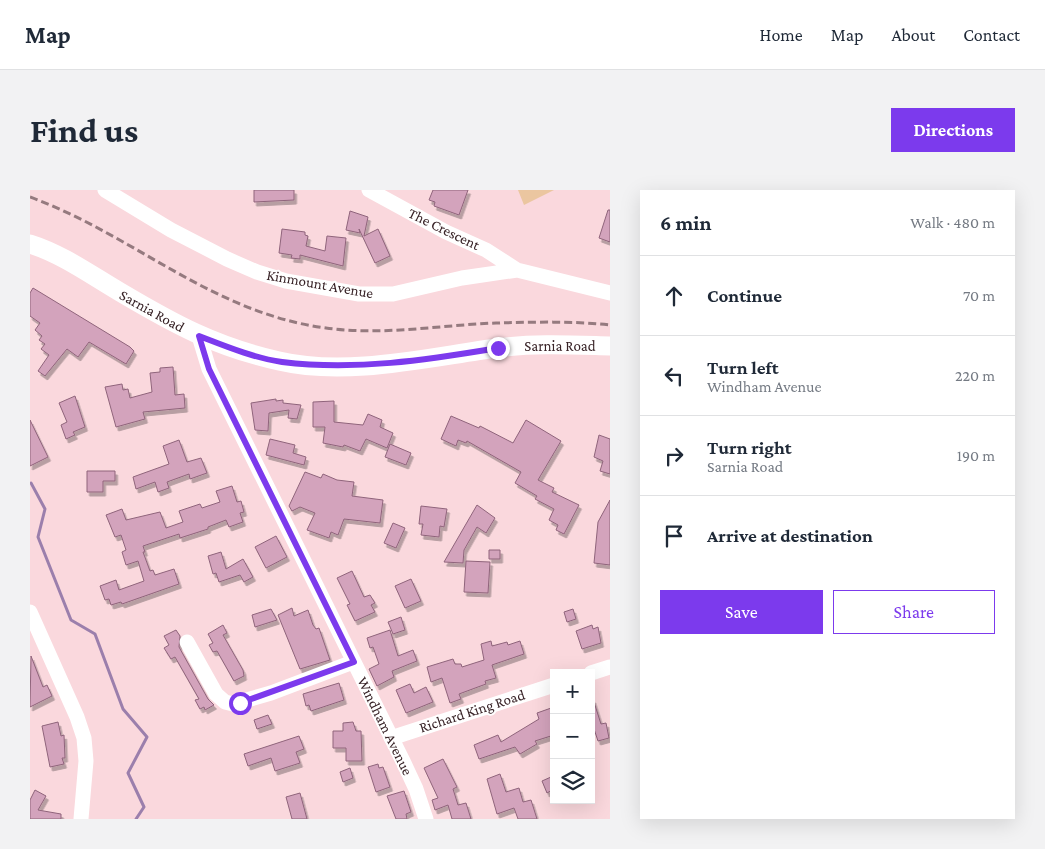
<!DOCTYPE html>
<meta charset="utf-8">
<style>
body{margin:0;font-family:"Crimson Pro",serif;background:#f2f2f3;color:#1f2937}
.controls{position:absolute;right:15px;bottom:15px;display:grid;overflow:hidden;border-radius:0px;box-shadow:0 5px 20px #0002}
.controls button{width:45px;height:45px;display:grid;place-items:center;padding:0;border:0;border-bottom:1px solid #e0e1e3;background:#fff;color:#1f2937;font:25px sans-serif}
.stop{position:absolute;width:15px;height:15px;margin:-11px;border:4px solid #7c3aed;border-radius:50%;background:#fff}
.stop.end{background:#7c3aed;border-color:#fff;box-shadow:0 1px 5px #0008}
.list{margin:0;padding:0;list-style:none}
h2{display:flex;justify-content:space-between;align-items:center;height:65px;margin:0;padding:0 20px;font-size:21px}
h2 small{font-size:16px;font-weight:400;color:#747a83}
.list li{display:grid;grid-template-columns:32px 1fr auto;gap:15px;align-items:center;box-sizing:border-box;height:80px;padding:0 20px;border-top:1px solid #e0e1e3}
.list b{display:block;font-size:19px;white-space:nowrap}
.list p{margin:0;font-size:16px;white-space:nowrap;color:#747a83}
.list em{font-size:16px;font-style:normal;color:#747a83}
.actions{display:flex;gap:10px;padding:15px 20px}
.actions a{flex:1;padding:11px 0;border:1px solid #7c3aed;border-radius:0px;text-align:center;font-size:18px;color:#7c3aed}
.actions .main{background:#7c3aed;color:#fff}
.icon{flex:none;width:28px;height:28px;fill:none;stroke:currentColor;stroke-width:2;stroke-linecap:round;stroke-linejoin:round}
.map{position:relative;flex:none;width:580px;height:629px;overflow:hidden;border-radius:0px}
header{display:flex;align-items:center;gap:30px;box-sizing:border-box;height:70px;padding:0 25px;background:#fff;border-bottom:1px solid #e0e1e3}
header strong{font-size:24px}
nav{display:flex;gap:28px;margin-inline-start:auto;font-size:18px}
.intro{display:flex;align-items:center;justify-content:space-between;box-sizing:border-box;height:120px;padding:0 30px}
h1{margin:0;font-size:35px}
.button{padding:12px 22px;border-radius:0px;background:#7c3aed;color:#fff;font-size:18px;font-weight:700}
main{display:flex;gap:30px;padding:0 30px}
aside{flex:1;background:#fff;border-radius:0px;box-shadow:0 5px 20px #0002}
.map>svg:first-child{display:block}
</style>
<header>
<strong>Map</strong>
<nav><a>Home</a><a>Map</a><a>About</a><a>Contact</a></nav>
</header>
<div class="intro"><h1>Find us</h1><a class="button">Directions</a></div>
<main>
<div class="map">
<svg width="580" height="629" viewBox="0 0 580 629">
<defs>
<filter id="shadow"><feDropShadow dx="2.5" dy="4" stdDeviation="0" flood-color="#0004"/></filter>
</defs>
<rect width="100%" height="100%" fill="#fad8dd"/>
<path fill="#ebc6a0" d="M488 0H524L494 15Z"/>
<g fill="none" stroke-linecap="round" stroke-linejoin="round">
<path stroke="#9b7fac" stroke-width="3" d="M1 293 15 319 8 347 41 430 65 444 93 519 117 547 98 583 114 617 106 629"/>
</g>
<path fill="#d3a3bc" stroke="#8f647b" filter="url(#shadow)" d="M224 0H264V10L224 12Z
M403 0H438L429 25 404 16 405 12 399 10Z
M578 20H580V52L569 48Z
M320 21 338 27 334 46 348 39 360 66 345 73 329 39 330 43 316 40Z
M252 39 275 42V45L278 46 276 56 295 61 297 46 316 48 313 76 270 65V69L261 68 262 65 249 63Z
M3 98 100 157 104 161 96 174 59 152 48 167 37 159 15 186 8 181 19 165 11 159 15 154 9 150 12 146 5 140 10 133 0 126V103Z
M143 177 145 205 154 204 155 218 113 222 115 229 86 237 75 197 92 194 93 200 98 199 100 208 122 202 120 183 130 182V178Z
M45 206 55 237 43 242 45 245 36 249 31 235 37 232 29 213Z
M246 209V211L253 210V213L271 215 267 229 258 228 259 220 239 223 238 241 225 240 221 213Z
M304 211V232L333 235 338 224 352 230 350 237 363 243 357 258 336 249 330 261 314 255 313 257 293 253 295 237H283V212Z
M421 226 449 238 450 236 483 253 496 230 531 251 508 290 524 298 522 302 549 315 534 344 526 340 528 335 519 330 524 319 505 309 507 306 485 293 491 282 437 251 436 253 428 250 426 256 411 249Z
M0 230 18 267 0 276Z
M569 245 580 249V284L570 281 573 271 564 267Z
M240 249 265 255 263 263 276 267 274 275 236 265Z
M149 250 157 272 171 268 177 283 160 289 159 284 137 292 139 298 128 302 125 292 106 299 103 287 139 274 133 256Z
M360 254 381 263 376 275 355 267Z
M57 281H85V291H73V302H57Z
M275 282 291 288 293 284 307 290 324 292 322 306 353 310 350 333 314 329 308 345 301 342 299 348 277 340 285 323 270 317 262 321 259 316Z
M202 296 207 312 211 311 214 322 210 323 213 332 199 337 196 330 178 337V339L150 348 149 344 113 356 115 362H113L120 381 123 380 125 385 144 379 149 394 92 414 91 412 81 415 79 409 75 410 70 396 86 390 89 400 114 391 108 371 96 375 92 362 96 360 91 345 85 347 76 325 92 319 96 330 130 322 136 338 153 332 149 321 170 314 172 318 190 312 186 301Z
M580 310V375L564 373 568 332Z
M447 315 465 328 456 343 447 337 434 360 433 373 414 372Z
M391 316 417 319 414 337 410 336 409 347 391 345 393 334H389Z
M363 333 375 338 366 358 354 353Z
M246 346 257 367 236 378 225 357Z
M459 360H470V369H459Z
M191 362 196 379 213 369 223 387 214 392 210 385 189 392 186 383 183 384 178 366Z
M436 371 460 372 458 403 434 402Z
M322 381 334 407 340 405 345 413 341 415 345 422 325 431 317 415 320 414 307 388Z
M381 389 391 411 375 418 365 396Z
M262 418 264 426 278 420 283 435 286 439 289 438 300 470 270 479 248 425Z
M241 419 247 430 225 437 222 425Z
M543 419 546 429 537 432 534 422Z
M371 427 375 440 363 444 358 432Z
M193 435 197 443 193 445 213 480 214 486 204 491 187 461 183 462 179 455 183 453 178 444Z
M562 435 563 439 568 437 571 453 552 459 546 441Z
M146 440 150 446 149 457 178 509 184 515 175 520 174 517 170 519 165 510 169 509 145 467 141 469 134 458 139 455 134 446Z
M360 440 368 466 383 460 387 471 362 481 364 487 347 496 339 479 349 474 343 457 340 458 337 448Z
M461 451 462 456 477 452 478 455 490 451 494 464 462 475 466 488 455 491 456 494 429 504 431 509 420 513 412 488 401 492 397 477 423 469 425 474H431L432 477 454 470 451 454Z
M1 466 13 497 17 495 22 506 0 517Z
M309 493 314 510 281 521 279 515 276 516 273 504Z
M380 494 384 503 396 497 403 512 376 523 366 500Z
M561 509H563L571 534 576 533 579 548 568 551 561 530Z
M524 517V545L505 551 507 554 490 564 485 557 449 569 444 555 468 545 471 552 509 529 507 523Z
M238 525 242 534 227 539 224 530Z
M28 532 31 546 34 545 35 568H32L34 574 20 577 12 536Z
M323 532 326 541H331L332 571H316V558H303V541H313V533Z
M269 546 274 559 266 562 270 573 245 581 241 568 218 576 214 564Z
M413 569 427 597 423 599 428 615 436 613 441 629H422L418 615 405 620 402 610 408 608 394 578Z
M348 574 349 578 353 577 360 597 346 602 338 577Z
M320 578 323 588 313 592 310 582Z
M470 584 476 602 489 598 493 612 501 610 507 629H488L484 618 467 624 457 589Z
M521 587 524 599 517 603 512 591Z
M5 600 16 606 8 620 31 624V629H0V610Z
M374 601 381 622 376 624 377 629H366L357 606Z
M270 603 277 629H262L256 607Z"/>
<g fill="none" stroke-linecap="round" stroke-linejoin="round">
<path stroke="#fff" stroke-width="15" d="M75 0 141 40 197 69 227 82 256 91 329 104H363L432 88 487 80 580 103
M339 0 416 42 456 60 487 80
M169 146 179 179 373 571 386 599 396 629
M0 422 47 527 54 548 56 571 51 629
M157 452 186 504 195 512 203 514 241 503 323 472
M561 483 580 477
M361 548 524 495"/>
<path stroke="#fff" stroke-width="19" d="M0 54C32 64 61 85 90 102 144 134 186 157 249 171 317 187 399 167 467 158 504 153 542 155 580 156"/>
<path stroke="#957a7f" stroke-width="3" stroke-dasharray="8 4" stroke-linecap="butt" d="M0 7C104 45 182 123 296 138 353 146 410 135 466 133 503 132 543 131 580 135"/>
</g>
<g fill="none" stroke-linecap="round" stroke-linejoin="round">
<path stroke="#7c3aed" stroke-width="6" d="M210 513 324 472 179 179 169 146C195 156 224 168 252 172 325 181 397 170 468 158"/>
</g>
<g text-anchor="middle" stroke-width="4" stroke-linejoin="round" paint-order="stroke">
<g font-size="15" fill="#382327" stroke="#fff">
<text transform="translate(414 39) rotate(26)" y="5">The Crescent</text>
<text transform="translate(290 94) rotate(10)" y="5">Kinmount Avenue</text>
<text transform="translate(122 121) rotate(29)" y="5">Sarnia Road</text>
<text x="530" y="161">Sarnia Road</text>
<text transform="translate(442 521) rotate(-18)" y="5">Richard King Road</text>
<text transform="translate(355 536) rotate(64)" y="5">Windham Avenue</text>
</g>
</g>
</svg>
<div class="controls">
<button>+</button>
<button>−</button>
<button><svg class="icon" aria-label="layers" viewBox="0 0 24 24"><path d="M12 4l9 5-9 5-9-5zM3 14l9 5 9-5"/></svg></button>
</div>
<div class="stop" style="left:210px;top:513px"></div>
<div class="stop end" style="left:468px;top:158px"></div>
</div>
<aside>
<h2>6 min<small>Walk · 480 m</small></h2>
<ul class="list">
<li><svg class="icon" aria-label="ahead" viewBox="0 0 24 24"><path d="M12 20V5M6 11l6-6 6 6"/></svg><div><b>Continue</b></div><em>70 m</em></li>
<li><svg class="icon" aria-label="left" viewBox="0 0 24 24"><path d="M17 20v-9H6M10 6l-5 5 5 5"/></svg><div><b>Turn left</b><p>Windham Avenue</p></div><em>220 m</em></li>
<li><svg class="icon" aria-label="right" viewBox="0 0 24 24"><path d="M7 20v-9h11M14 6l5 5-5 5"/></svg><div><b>Turn right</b><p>Sarnia Road</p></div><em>190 m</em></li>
<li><svg class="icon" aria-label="arrive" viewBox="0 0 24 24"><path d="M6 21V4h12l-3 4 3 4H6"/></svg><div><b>Arrive at destination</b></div></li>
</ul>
<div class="actions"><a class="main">Save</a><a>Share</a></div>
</aside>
</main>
